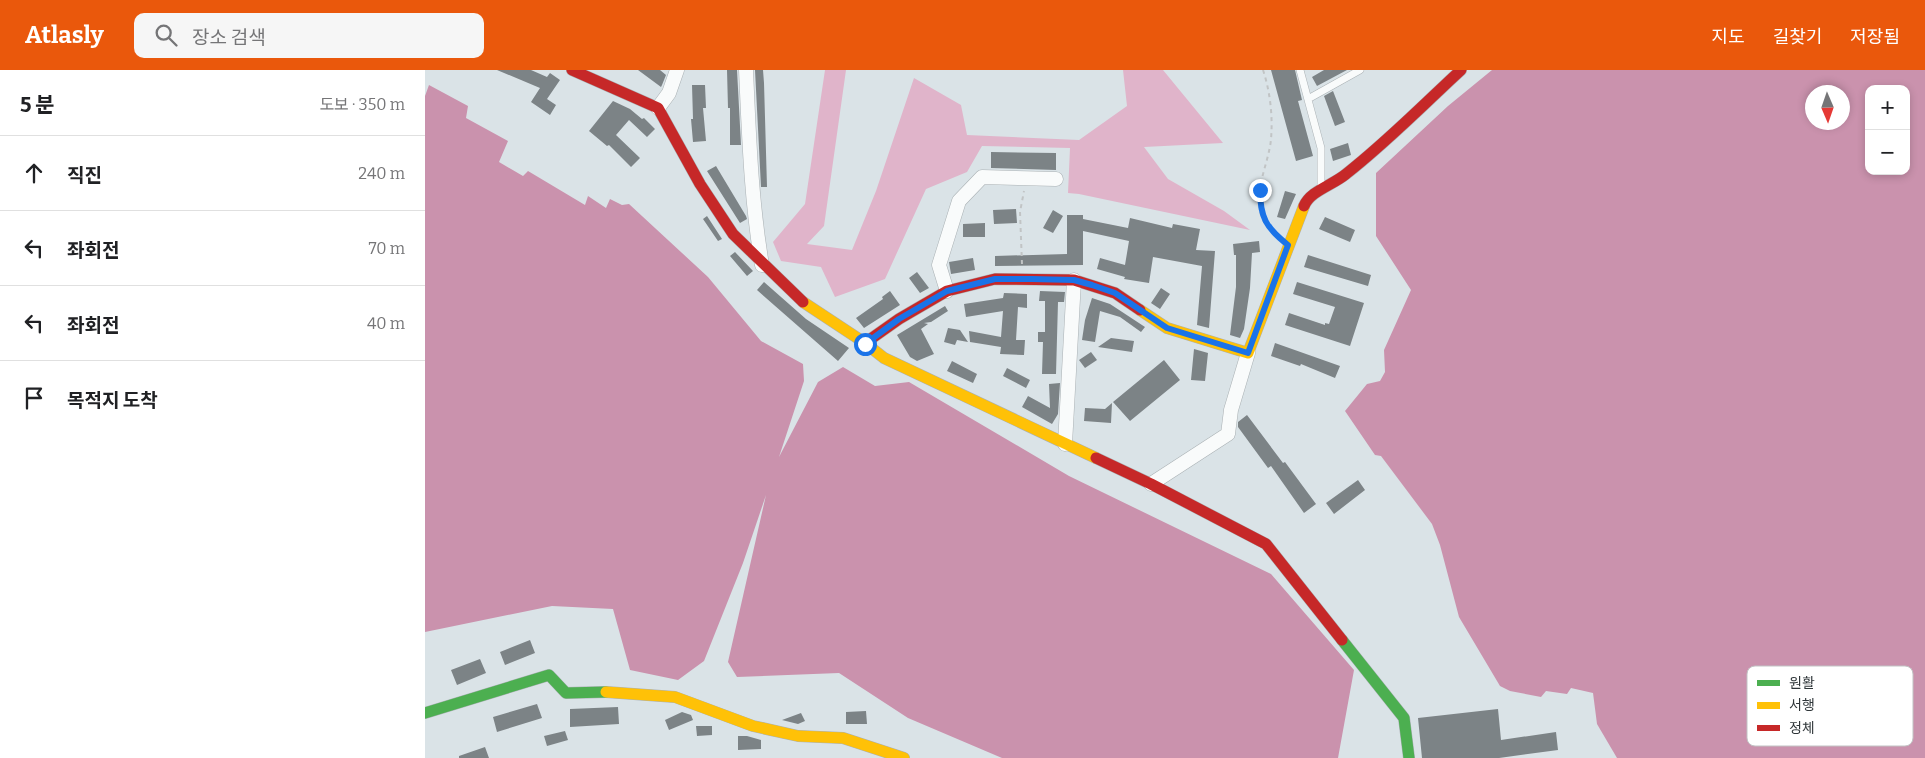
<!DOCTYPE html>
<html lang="ko">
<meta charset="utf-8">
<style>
body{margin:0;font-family:Bitter,"Noto Sans KR",serif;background:#f6f6f6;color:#202124}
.controls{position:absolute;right:15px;top:15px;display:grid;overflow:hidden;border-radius:10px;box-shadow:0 2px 8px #0003}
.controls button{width:45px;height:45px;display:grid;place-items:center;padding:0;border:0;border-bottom:1px solid #e0e0e0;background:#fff;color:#202124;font:25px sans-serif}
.compass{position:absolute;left:1380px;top:15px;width:45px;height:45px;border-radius:50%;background:#fff;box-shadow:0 2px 8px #0003;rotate:178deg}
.stop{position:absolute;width:15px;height:15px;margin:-11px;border:4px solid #1a73e8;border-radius:50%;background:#fff}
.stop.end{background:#1a73e8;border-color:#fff;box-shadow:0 1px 5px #0008}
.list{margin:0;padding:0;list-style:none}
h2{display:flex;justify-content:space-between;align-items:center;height:65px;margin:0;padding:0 20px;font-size:21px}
h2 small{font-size:16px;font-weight:400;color:#757577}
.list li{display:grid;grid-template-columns:32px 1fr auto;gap:15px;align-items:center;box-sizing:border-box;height:75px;padding:0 20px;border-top:1px solid #e0e0e0}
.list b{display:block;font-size:19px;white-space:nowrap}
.list em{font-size:16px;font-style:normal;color:#757577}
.icon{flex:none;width:28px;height:28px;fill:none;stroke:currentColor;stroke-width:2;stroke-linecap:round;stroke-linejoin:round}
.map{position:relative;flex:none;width:1500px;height:688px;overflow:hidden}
header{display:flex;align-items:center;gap:30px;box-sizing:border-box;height:70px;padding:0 25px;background:#ea580c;color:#fff}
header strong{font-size:24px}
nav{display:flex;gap:28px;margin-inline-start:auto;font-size:18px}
.search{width:350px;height:45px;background:#f6f6f6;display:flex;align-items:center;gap:12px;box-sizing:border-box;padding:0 18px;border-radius:10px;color:#757577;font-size:19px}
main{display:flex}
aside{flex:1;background:#fff}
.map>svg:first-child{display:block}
</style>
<header>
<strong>Atlasly</strong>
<div class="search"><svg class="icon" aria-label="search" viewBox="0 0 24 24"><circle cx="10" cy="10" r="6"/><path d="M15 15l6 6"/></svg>장소 검색</div>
<nav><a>지도</a><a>길찾기</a><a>저장됨</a></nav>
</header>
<main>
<aside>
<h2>5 분<small>도보 · 350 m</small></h2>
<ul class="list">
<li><svg class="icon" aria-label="ahead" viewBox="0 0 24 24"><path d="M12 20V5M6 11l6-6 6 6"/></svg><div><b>직진</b></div><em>240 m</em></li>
<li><svg class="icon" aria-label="left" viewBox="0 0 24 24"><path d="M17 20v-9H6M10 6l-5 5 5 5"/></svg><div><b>좌회전</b></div><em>70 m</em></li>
<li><svg class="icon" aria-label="left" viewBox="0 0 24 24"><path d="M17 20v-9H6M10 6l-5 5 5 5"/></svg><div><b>좌회전</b></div><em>40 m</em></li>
<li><svg class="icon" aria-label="arrive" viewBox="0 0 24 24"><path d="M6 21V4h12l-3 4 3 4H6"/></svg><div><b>목적지 도착</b></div></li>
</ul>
</aside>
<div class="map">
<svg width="1500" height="688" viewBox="0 0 1500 688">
<rect width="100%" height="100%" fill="#dae3e7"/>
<path fill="#e0b4ca" d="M400 0H421L399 156 382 174 427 180 451 121 489 8 536 35 542 65 654 70 702 36 698 0H738L798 73 719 77 743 109 799 141 825 160 654 124 643 123 645 78 557 76 542 102 501 119 460 209 410 227 396 197 356 191 348 172 380 134Z"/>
<path fill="#ca92ad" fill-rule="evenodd" d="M1067 0H1500V688H1192L1172 654 1168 623 1146 618 1142 624 1121 621 1116 627 1085 621 1075 616 1034 547 1015 475 1007 454 956 386 950 385 920 341 942 314 955 311 960 302 959 280 986 220 951 166V103L1023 36ZM1444 19H1481V101H1444ZM1388 22H1418V52H1388Z
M4 15 43 36 41 48 83 71 74 92 98 106 103 101 160 135 163 126 181 138 185 129 197 135 204 134 283 207 336 271 378 294 379 311 354 387 393 312 418 297 450 316 484 312 644 406 846 504 929 600 913 688H577L483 648 414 603 312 607 303 592 341 425 318 493 279 591 253 610 205 600 188 539 127 536 0 562V26Z"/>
<path fill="#7c8386" d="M72 0H106L122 7 125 3 135 10 122 29 131 35 125 45 106 32 115 18Z
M213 0H235L241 5 237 15 236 17Z
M302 0H312L316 75H305V38H303Z
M330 0H338L339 13 342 117H336Z
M846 0H870L877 30 873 31 888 86 871 91Z
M899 0H922L892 16 887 7Z
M267 15H280L281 38H278L281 71 268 72 266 49H268Z
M908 21 920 52 910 56 899 26Z
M188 31 205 39 217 49 219 48 230 59 222 67 204 50 191 65 215 88 206 97 184 75 182 76 164 61Z
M923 73 926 85 908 91 905 79Z
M566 82 631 83V100L566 98Z
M291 96 321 146 322 149 315 153 282 101Z
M860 121 871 124 860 149 852 147Z
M591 139 592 153 569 154 568 140Z
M628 140 638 146 628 163 618 158Z
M642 145H658V149L703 158 705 148 747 158 748 154 775 159 771 180 790 181 784 258 772 255 777 196 728 187 724 213 699 209 700 207 672 199 675 188 700 195 704 171 658 161V195L570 196V186L642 184Z
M282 146 297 169 293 171 278 149Z
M900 147 930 160 925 172 894 159Z
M560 153V167H538V154Z
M834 171 835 182 827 183 825 218 819 259 815 268 805 265 811 217V185H809L808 174Z
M310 182 328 201 322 206 305 186Z
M883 185 946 205 943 216 879 197Z
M548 188 550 200 526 204 524 192Z
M492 202 504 218 495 223 484 208Z
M339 212 381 249 424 278 413 291 332 220Z
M872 212 939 233 925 276 860 255 864 243 900 255V253L904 254 910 237 868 224Z
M736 218 745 224 735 239 726 233Z
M465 221 475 235 439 258 431 248 458 229 457 227Z
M615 221 640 222 639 232H633L631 304H617L618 272H613V262H620V231H614Z
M579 223 602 224V238L593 237 591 270H600L599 285 575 284 576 277 545 272 544 261 576 267 578 241 541 247 539 234 578 228Z
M667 228 685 234 720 257 716 262 695 247 675 241 670 272 657 270 660 250Z
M520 236 523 241 506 252 499 253 503 254 496 259 509 284 492 291 485 287 472 265Z
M523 258 535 260 543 272 532 270 530 275 519 272Z
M686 268 709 271 707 282 673 277Z
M850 273 915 296 910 308 876 294 875 296 846 286Z
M769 279 783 283 780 311 766 310Z
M666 282 672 290 660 298 654 290Z
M739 290 755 310 705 351 688 332Z
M527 291 552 304 548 313 522 301Z
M582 298 605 310 601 318 578 306Z
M635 313 633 344 627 354 597 337 603 326 625 338 624 314Z
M687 333 686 353 659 351 660 338 680 339Z
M822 345 858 393 860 392 891 434 879 443 846 396 843 398 813 357V352Z
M933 410 940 420 909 444 901 433Z
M105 570 110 583 80 595 75 582Z
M55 589 61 603 32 615 26 600Z
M112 634 117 648 72 662 68 647Z
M193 637 194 654 145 657V639Z
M1073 639 1076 670 1131 662 1133 680 1074 688H997L993 648Z
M441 641 442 654H421V642Z
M257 642 266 645 268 650 244 660 240 650Z
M376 643 380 651 373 654 357 650Z
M271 656H287V665L272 666Z
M140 661 143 670 122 676 119 666Z
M313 666H322L336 670V679L313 680Z
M60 677 64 688H34V686Z"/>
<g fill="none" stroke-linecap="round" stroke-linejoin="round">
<defs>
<path id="lane" d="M875 0 896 78V117
M883 29 935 0"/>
<path id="street" d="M321 0C324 65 326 130 337 195
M233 38 244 23 252 0
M522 221 514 195 534 131 557 107 631 109
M640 374 649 210
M726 414 803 364 806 340 823 283"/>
<path id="fast" d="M917 570 979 648 984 688
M0 643 124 605 141 623 181 622"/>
<path id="slow" d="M378 232 440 273 459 288 671 388
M715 240 742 258 823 283 879 136
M181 622 250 627 328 656 373 666 418 668 479 688"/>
<path id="jam" d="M147 0 233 38 275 114 308 164 378 232
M879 136C885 121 908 115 921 104 962 72 998 35 1036 0
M440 273 474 249 522 221 570 209 649 210 690 223 715 240
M671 388 726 414 841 474 917 570"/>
</defs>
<use href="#lane" stroke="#aab1b4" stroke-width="8"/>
<use href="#street" stroke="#aab1b4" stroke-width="15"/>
<use href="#fast" stroke="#aab1b4" stroke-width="12"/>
<use href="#slow" stroke="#aab1b4" stroke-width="12"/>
<use href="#jam" stroke="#aab1b4" stroke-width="12"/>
<path stroke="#c1c4c5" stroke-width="2" stroke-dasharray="4 4" stroke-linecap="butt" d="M838 0C845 21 848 46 846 69 844 94 825 127 839 152 842 156 846 160 850 163
M597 194 595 142 599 121"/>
<use href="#lane" stroke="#f9fbfb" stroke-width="7"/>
<use href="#street" stroke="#f9fbfb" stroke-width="14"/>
<use href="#fast" stroke="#4caf50" stroke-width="11"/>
<use href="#slow" stroke="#ffc107" stroke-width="11"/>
<use href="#jam" stroke="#c62828" stroke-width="11"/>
</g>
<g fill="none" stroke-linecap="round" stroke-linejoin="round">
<path stroke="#1a73e8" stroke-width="6" d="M440 274 474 249 522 221 570 209H607L649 210 667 215 690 223 742 258 823 283 863 175C841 158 835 147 835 120"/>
</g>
<rect x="1322" y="596" width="166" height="80" rx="8" fill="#fff" stroke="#c1c3c4" stroke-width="1"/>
<rect x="1332" y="610" width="23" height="6" fill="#4caf50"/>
<rect x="1332" y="632" width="23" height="7" fill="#ffc107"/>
<rect x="1332" y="655" width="23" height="6" fill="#c62828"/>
<g font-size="14" fill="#2f3639">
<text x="1364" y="618">원활</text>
<text x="1364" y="640">서행</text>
<text x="1364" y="663">정체</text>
</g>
</svg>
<div class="controls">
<button>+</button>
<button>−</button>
</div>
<svg class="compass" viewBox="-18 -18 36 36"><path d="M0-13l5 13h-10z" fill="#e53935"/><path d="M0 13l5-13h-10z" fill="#757577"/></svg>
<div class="stop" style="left:440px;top:274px"></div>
<div class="stop end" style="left:835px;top:120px"></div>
</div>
</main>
